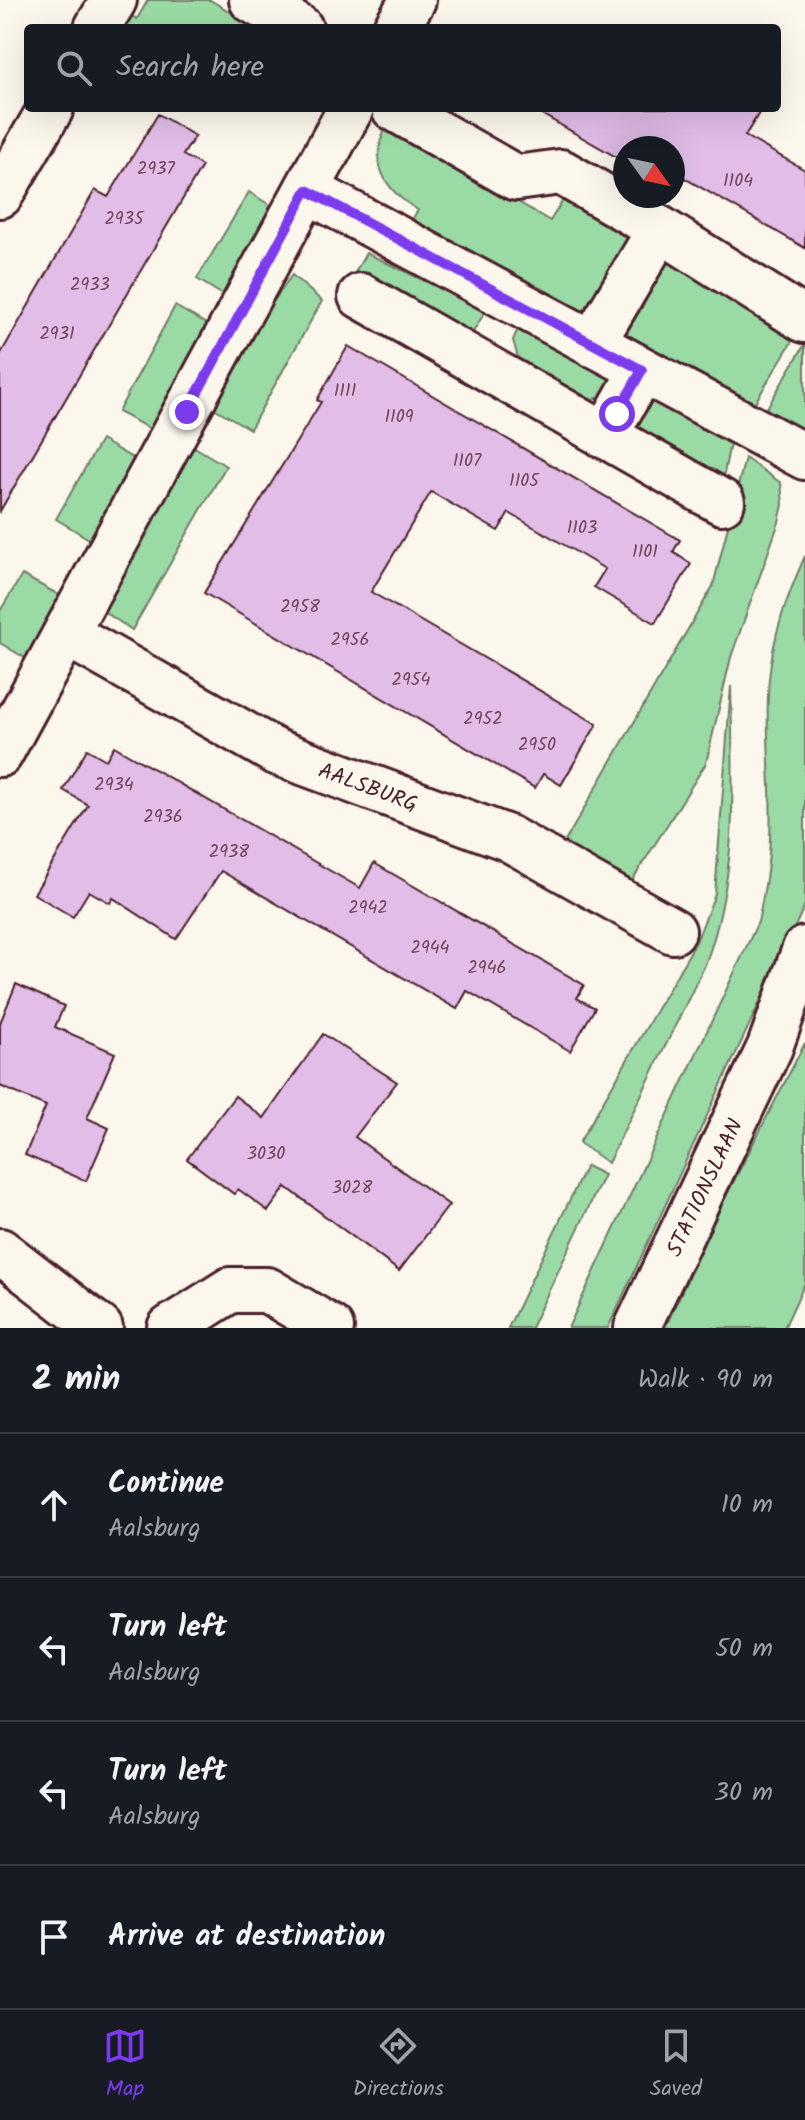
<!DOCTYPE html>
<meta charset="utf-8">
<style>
body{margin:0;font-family:Kalam,sans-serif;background:#20242c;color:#f1f3f6}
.compass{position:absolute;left:613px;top:136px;width:72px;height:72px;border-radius:50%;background:#171b24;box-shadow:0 8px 32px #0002;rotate:123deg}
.stop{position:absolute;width:24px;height:24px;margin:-18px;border:6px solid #7c3aed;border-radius:50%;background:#fff}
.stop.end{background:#7c3aed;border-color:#fff;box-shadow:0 2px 8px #0008}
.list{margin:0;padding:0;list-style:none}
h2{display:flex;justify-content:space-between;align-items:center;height:104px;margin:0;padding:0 32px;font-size:34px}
h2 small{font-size:26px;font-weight:400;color:#9ea1a6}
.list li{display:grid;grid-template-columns:52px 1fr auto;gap:24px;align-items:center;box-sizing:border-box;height:144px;padding:0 32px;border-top:2px solid #363941}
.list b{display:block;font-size:30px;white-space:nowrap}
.list p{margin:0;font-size:26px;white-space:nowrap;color:#9ea1a6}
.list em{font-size:26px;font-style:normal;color:#9ea1a6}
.icon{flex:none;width:44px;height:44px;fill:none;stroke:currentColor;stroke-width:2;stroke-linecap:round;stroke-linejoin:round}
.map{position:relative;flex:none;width:805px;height:1328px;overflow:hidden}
.search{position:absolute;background:#171b24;box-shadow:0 8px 32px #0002;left:24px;right:24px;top:24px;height:88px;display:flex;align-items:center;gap:20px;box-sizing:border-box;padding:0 28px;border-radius:8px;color:#9ea1a6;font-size:30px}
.sheet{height:680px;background:#171b24}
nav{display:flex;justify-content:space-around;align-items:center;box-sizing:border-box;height:112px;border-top:2px solid #363941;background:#171b24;font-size:22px;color:#9ea1a6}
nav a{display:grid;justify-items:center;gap:4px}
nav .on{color:#7c3aed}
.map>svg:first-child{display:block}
</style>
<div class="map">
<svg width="805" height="1328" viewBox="0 0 805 1328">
<rect width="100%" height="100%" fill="#fbf7ec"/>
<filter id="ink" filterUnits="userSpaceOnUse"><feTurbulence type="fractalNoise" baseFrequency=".0125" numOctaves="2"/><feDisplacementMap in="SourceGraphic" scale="16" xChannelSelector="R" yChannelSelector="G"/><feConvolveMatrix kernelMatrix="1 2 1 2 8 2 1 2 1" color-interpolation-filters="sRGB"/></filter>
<g filter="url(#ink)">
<path fill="#9adba5" stroke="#727d68" stroke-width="2" d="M148 0H210L258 28H114L120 9 137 19Z
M388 124 550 221 569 190 638 229 588 315 582 314 410 223 418 210C384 190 367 161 388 124Z
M249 192 273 207 223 295 197 279Z
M366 253 486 310 472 334 372 275 362 292 348 285Z
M669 260 794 338 753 406 625 336Z
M292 275 322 301 250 429 214 408 269 308Z
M175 306 208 325 152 430 118 412Z
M519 326 611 377 601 397 590 400 518 358 513 340Z
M805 344V432L765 411Z
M648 396 730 443 723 479 635 427Z
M101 440 134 459 91 540 56 519Z
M193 446 226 466 132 630 103 611Z
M745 458 781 483 783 505 779 522 731 657 706 763 630 884 563 845 713 586Z
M805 556V905L608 1328H568L758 922C764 894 769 866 770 838 773 785 764 731 769 679 773 634 787 597 805 556Z
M22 575 61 596 27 659 0 643V611Z
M731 686C733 780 739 876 705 965L608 1163 579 1143 696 942 715 894Z
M805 1043V1283L784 1328H665L721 1206Z
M586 1166 604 1175 531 1328H508Z"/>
<path fill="#e1bde8" stroke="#4a1f2b" stroke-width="2" d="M531 108H762L745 136 805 170V248L674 172 673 174V148H625V162Z
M158 114 195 136 183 155 202 166 0 511V355L95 190 108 197Z
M348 346 680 540 673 552 691 564 655 623 594 587 605 569 544 533 509 513 498 531 431 492 371 592 597 724 561 785 543 774 535 788 204 593 321 402 317 400Z
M114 746 360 888 374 863 584 985 577 998 595 1008 570 1051 467 991 457 1009 221 871 176 939 113 898 110 903 89 891 73 917 34 894 88 805 63 790 87 749 106 760Z
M16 984 64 1006 55 1027 115 1053 87 1118 109 1128 86 1181 25 1155 46 1106 0 1086V1023Z
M323 1034 397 1082 355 1137 449 1205 399 1271 286 1187 268 1211 238 1189 234 1194 187 1159 235 1096 264 1118Z"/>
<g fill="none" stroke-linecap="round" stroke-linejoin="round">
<defs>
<g id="minor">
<path d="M252 0 300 28"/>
<path d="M97 28 114 0"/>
<path d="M396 28 413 0"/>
<path d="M394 108 516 178 561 172 660 229 805 320"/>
<path d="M307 190 805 457"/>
<path d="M0 195 51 108"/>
<path d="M361 296 722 502"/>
<path d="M592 344 660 229"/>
<path d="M605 436 642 370"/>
<path id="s1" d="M66 633 276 752 508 838 673 931"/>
<path d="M0 754 351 108"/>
<path d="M0 1251 100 1328"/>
<path d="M170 1328 230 1290H267L331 1328"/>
<path id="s2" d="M637 1328 770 1047 805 949"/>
</g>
</defs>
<use href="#minor" stroke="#4a1f2b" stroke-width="50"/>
<use href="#minor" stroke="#fbf7ec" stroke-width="44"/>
</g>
</g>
<g fill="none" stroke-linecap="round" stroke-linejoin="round" filter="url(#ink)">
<path stroke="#7c3aed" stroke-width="10" d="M187 412 307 190 642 370 617 414"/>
</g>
<g text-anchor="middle" stroke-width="7" stroke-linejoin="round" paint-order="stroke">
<g font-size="18" fill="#70465a">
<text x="156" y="174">2937</text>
<text x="738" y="186">1104</text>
<text x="124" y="224">2935</text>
<text x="90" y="290">2933</text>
<text x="57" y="339">2931</text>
<text x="345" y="396">1111</text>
<text x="399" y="422">1109</text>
<text x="467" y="466">1107</text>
<text x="524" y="486">1105</text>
<text x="582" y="533">1103</text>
<text x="645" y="557">1101</text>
<text x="300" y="612">2958</text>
<text x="350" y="645">2956</text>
<text x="411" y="685">2954</text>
<text x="483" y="724">2952</text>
<text x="537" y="750">2950</text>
<text x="114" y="790">2934</text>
<text x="163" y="822">2936</text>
<text x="229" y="857">2938</text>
<text x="368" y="913">2942</text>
<text x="430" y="953">2944</text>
<text x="487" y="973">2946</text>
<text x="266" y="1159">3030</text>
<text x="352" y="1193">3028</text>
</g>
<g font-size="22" fill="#4a1f2b" stroke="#fbf7ec">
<text dy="8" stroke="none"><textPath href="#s1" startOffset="340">AALSBURG</textPath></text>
<text dy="8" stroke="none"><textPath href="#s2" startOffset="156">STATIONSLAAN</textPath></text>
</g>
</g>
</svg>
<svg class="compass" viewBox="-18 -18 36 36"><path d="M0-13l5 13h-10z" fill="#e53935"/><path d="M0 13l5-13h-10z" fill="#9ea1a6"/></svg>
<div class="stop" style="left:617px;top:414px"></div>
<div class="stop end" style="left:187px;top:412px"></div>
<div class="search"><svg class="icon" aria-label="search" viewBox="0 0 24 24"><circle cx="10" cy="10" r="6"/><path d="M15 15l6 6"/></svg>Search here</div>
</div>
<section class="sheet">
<h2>2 min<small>Walk · 90 m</small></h2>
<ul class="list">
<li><svg class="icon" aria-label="ahead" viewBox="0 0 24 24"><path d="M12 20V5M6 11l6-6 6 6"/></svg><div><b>Continue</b><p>Aalsburg</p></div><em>10 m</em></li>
<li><svg class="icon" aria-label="left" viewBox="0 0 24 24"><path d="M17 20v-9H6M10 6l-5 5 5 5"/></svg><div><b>Turn left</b><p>Aalsburg</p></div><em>50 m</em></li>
<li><svg class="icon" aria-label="left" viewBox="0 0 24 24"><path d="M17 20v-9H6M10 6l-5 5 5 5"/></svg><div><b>Turn left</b><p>Aalsburg</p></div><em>30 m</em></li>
<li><svg class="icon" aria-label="arrive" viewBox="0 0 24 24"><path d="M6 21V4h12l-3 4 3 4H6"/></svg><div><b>Arrive at destination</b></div></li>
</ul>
</section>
<nav>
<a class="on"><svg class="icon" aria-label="map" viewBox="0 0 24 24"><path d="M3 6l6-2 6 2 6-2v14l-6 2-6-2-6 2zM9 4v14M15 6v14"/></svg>Map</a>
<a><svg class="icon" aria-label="directions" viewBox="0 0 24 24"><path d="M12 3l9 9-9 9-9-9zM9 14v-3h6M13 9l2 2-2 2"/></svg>Directions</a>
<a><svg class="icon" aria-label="saved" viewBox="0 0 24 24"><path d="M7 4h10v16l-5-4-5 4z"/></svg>Saved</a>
</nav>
